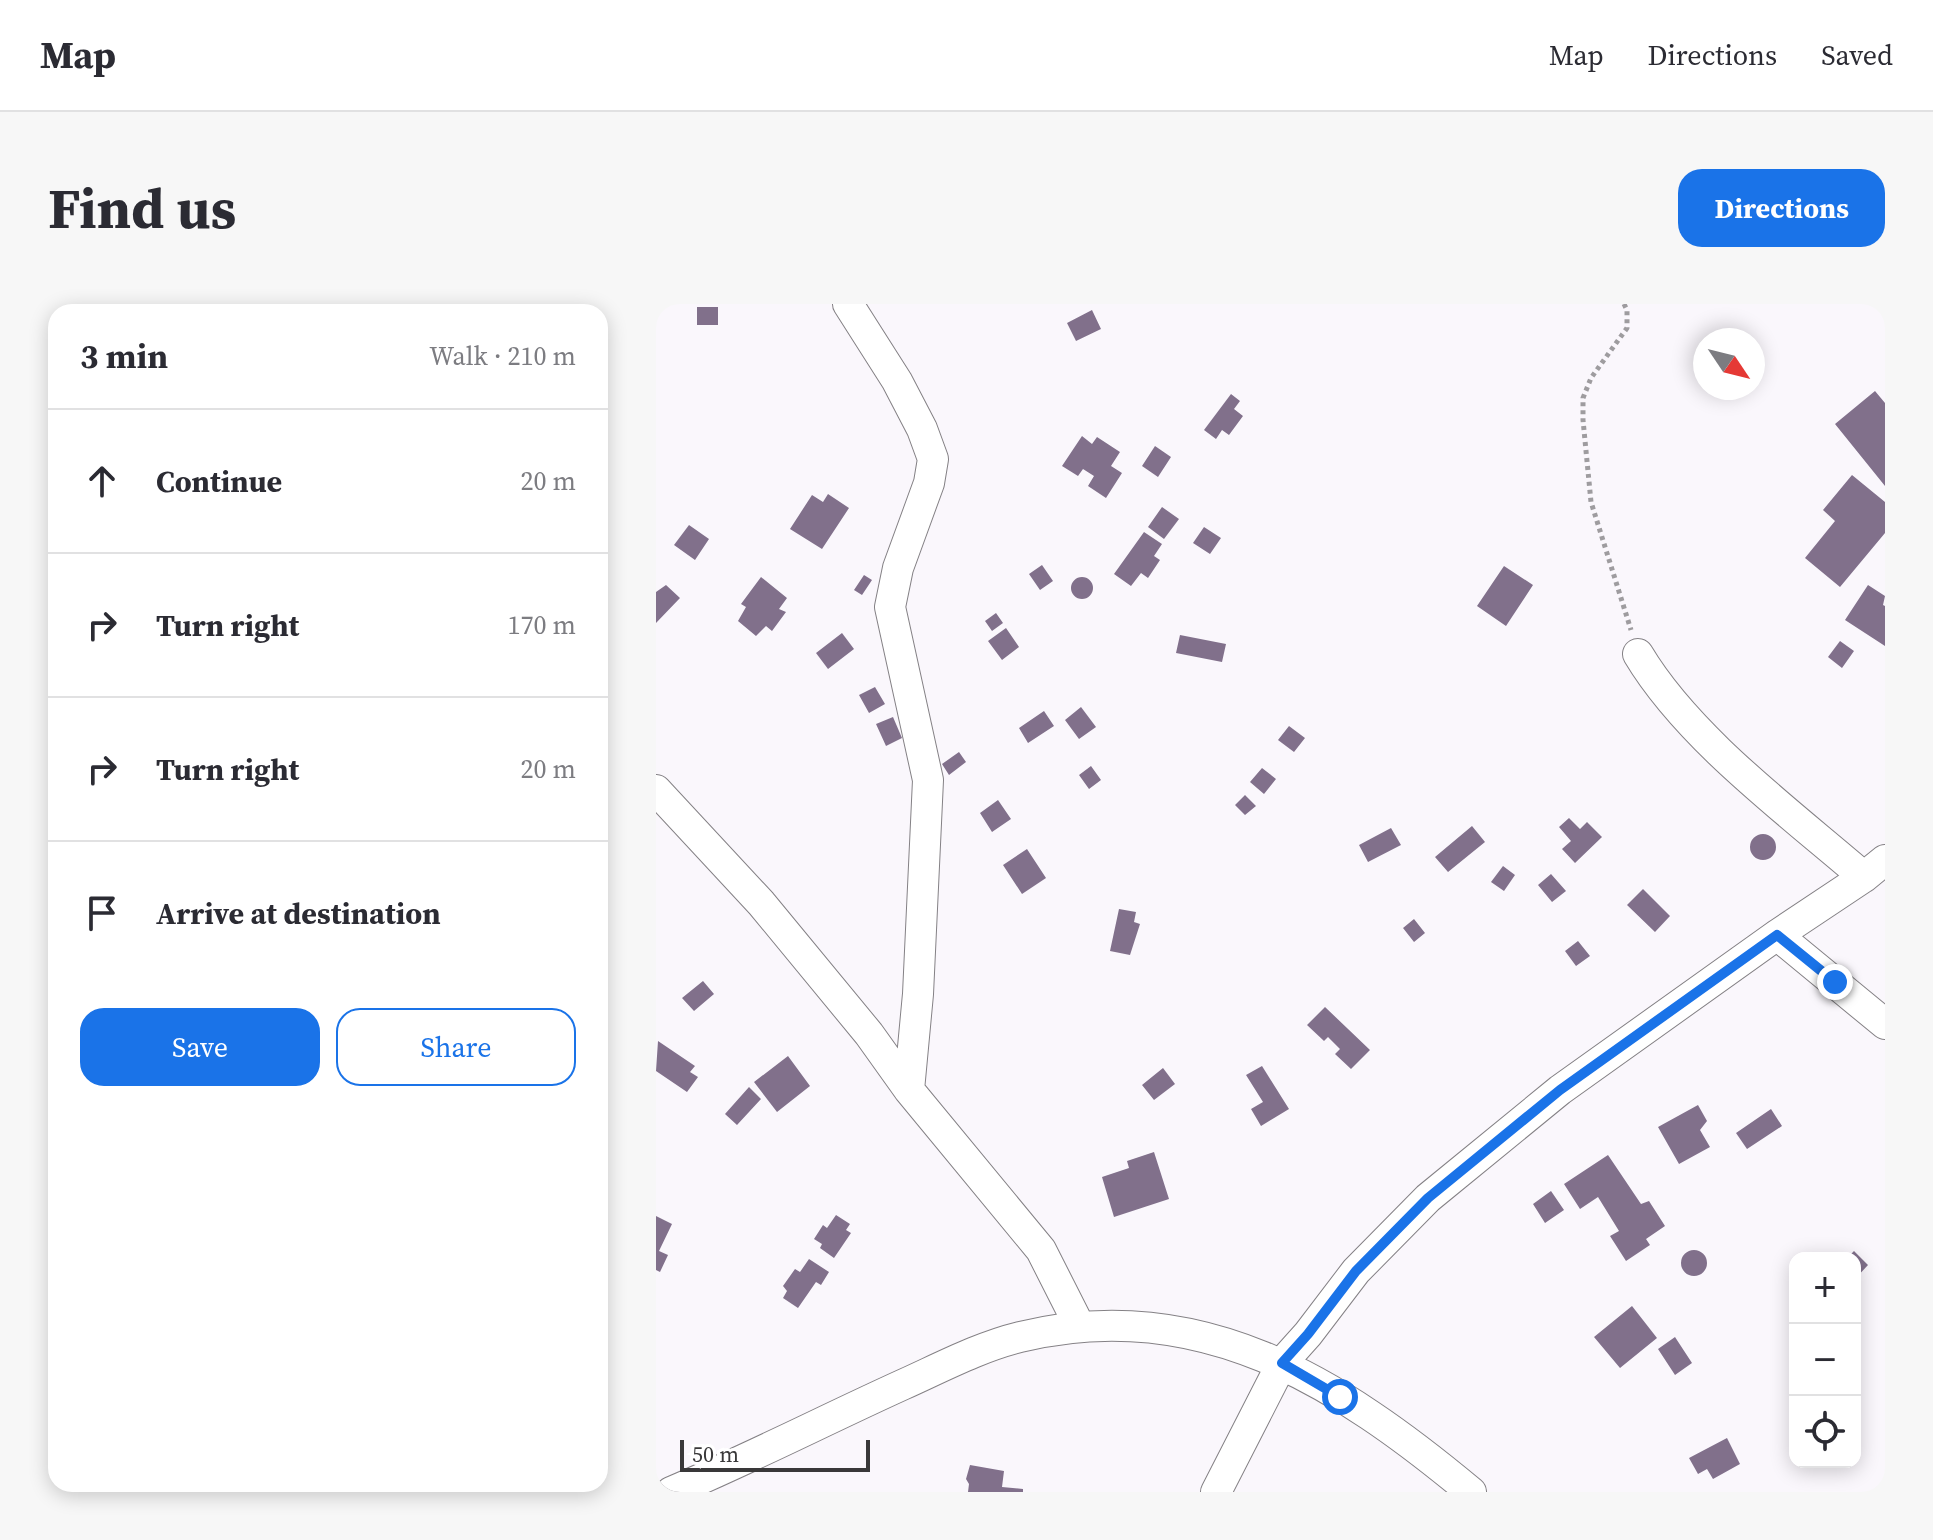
<!DOCTYPE html>
<meta charset="utf-8">
<style>
body{margin:0;font-family:"Source Serif 4",serif;background:#f7f7f7;color:#2b2b33}
.controls{position:absolute;right:24px;bottom:24px;display:grid;overflow:hidden;border-radius:16px;box-shadow:0 4px 20px #0003}
.controls button{width:72px;height:72px;display:grid;place-items:center;padding:0;border:0;border-bottom:2px solid #e1e1e2;background:#fff;color:#2b2b33;font:40px sans-serif}
.compass{position:absolute;left:1037px;top:24px;width:72px;height:72px;border-radius:50%;background:#fff;box-shadow:0 4px 20px #0003;rotate:125deg}
.scale{position:absolute;left:24px;bottom:20px;width:190px;box-sizing:border-box;padding-left:8px;border:4px solid #393839;border-top:0;font-size:22px;line-height:28px;white-space:nowrap;color:#393839;-webkit-text-stroke:6px #fff;paint-order:stroke}
.stop{position:absolute;width:24px;height:24px;margin:-18px;border:6px solid #1a73e8;border-radius:50%;background:#fff}
.stop.end{background:#1a73e8;border-color:#fff;box-shadow:0 2px 8px #0008}
.list{margin:0;padding:0;list-style:none}
h2{display:flex;justify-content:space-between;align-items:center;height:104px;margin:0;padding:0 32px;font-size:34px}
h2 small{font-size:26px;font-weight:400;color:#7c7c81}
.list li{display:grid;grid-template-columns:52px 1fr auto;gap:24px;align-items:center;box-sizing:border-box;height:144px;padding:0 32px;border-top:2px solid #e1e1e2}
.list b{display:block;font-size:30px;white-space:nowrap}
.list em{font-size:26px;font-style:normal;color:#7c7c81}
.actions{display:flex;gap:16px;padding:24px 32px}
.actions a{flex:1;padding:18px 0;border:2px solid #1a73e8;border-radius:24px;text-align:center;font-size:28px;color:#1a73e8}
.actions .main{background:#1a73e8;color:#fff}
.icon{flex:none;width:44px;height:44px;fill:none;stroke:currentColor;stroke-width:2;stroke-linecap:round;stroke-linejoin:round}
.map{position:relative;flex:none;width:1229px;height:1188px;overflow:hidden;border-radius:24px}
header{display:flex;align-items:center;gap:48px;box-sizing:border-box;height:112px;padding:0 40px;background:#fff;border-bottom:2px solid #e1e1e2}
header strong{font-size:38px}
nav{display:flex;gap:44px;margin-inline-start:auto;font-size:28px}
.intro{display:flex;align-items:center;justify-content:space-between;box-sizing:border-box;height:192px;padding:0 48px}
h1{margin:0;font-size:56px}
.button{padding:20px 36px;border-radius:24px;background:#1a73e8;color:#fff;font-size:28px;font-weight:700}
main{display:flex;gap:48px;padding:0 48px}
aside{flex:1;background:#fff;border-radius:24px;box-shadow:0 4px 20px #0003}
.map>svg:first-child{display:block}
</style>
<header>
<strong>Map</strong>
<nav><a>Map</a><a>Directions</a><a>Saved</a></nav>
</header>
<div class="intro"><h1>Find us</h1><a class="button">Directions</a></div>
<main>
<aside>
<h2>3 min<small>Walk · 210 m</small></h2>
<ul class="list">
<li><svg class="icon" aria-label="ahead" viewBox="0 0 24 24"><path d="M12 20V5M6 11l6-6 6 6"/></svg><div><b>Continue</b></div><em>20 m</em></li>
<li><svg class="icon" aria-label="right" viewBox="0 0 24 24"><path d="M7 20v-9h11M14 6l5 5-5 5"/></svg><div><b>Turn right</b></div><em>170 m</em></li>
<li><svg class="icon" aria-label="right" viewBox="0 0 24 24"><path d="M7 20v-9h11M14 6l5 5-5 5"/></svg><div><b>Turn right</b></div><em>20 m</em></li>
<li><svg class="icon" aria-label="arrive" viewBox="0 0 24 24"><path d="M6 21V4h12l-3 4 3 4H6"/></svg><div><b>Arrive at destination</b></div></li>
</ul>
<div class="actions"><a class="main">Save</a><a>Share</a></div>
</aside>
<div class="map">
<svg width="1229" height="1188" viewBox="0 0 1229 1188">
<rect width="100%" height="100%" fill="#faf7fc"/>
<path fill="#81708b" d="M41 3H62V21H41Z
M436 6 445 25 420 37 411 19Z
M1219 87 1229 99V182L1179 120Z
M575 90 584 97 578 105 587 112 573 131 566 126 560 135 548 126Z
M426 132 436 140 441 133 464 148 455 162 466 169 450 194 432 182 438 172 427 165 422 172 406 162Z
M499 142 515 153 502 173 486 162Z
M1196 171 1229 198V229L1184 283 1149 254 1179 217 1167 206Z
M172 190 193 204 166 245 134 225 156 191 167 198Z
M506 203 523 215 508 235 492 223Z
M33 221 53 235 39 256 18 241Z
M548 223 565 234 554 250 537 239Z
M488 228 506 240 498 252 504 256 492 274 485 269 475 282 458 270Z
M386 261 397 277 384 286 373 270Z
M848 262 877 281 850 322 821 302Z
M208 271 216 276 206 291 198 286Z
M105 273 131 294 123 305 130 308 116 327 110 322 100 332 82 317 90 303 85 300Z
M415 284a11 11 0 1 1 22 0a11 11 0 1 1-22 0Z
M10 281 24 294 0 319V288Z
M1212 281 1229 292 1227 301 1229 302V342L1189 316Z
M340 309 347 319 336 327 329 317Z
M350 324 363 343 346 356 332 337Z
M186 329 198 345 172 365 160 349Z
M524 331 570 340 566 358 520 349Z
M1184 337 1198 347 1186 364 1172 353Z
M219 383 229 400 213 409 203 391Z
M425 403 440 423 423 435 409 416Z
M388 407 398 422 372 439 363 424Z
M237 413 246 434 230 442 220 420Z
M633 422 649 434 638 448 622 436Z
M303 448 310 458 293 471 286 460Z
M435 462 445 476 433 485 423 471Z
M606 464 620 475 608 490 594 478Z
M589 491 600 502 589 511 579 501Z
M342 496 355 515 336 528 324 509Z
M913 514 924 525 931 518 946 533 919 559 906 545 915 537 903 523Z
M816 522 829 538 792 568 779 553Z
M735 524 745 541 712 558 703 541Z
M1094 543a13 13 0 1 1 26 0a13 13 0 1 1-26 0Z
M371 545 390 574 366 590 347 561Z
M847 562 859 571 848 587 835 578Z
M895 570 910 587 896 598 882 581Z
M987 585 1014 612 999 628 971 601Z
M463 605 480 608 478 618 484 620 474 651 454 647Z
M758 615 769 629 758 638 747 624Z
M922 637 934 652 920 662 909 647Z
M47 677 58 690 38 707 26 694Z
M669 703 714 746 695 765 679 750 684 745 672 733 668 737 651 721Z
M2 737 39 762 34 768 42 773 31 788 0 767Z
M132 752 154 782 121 808 98 778Z
M606 762 633 805 605 822 595 805 607 798 590 771Z
M507 764 519 780 498 796 486 781Z
M93 783 105 795 81 821 69 810Z
M1042 801 1051 817 1044 826 1054 843 1023 860 1002 823Z
M1115 805 1126 822 1091 845 1080 829Z
M498 848 513 895 458 913 446 873 473 864 471 857Z
M952 851 985 900 993 897 1009 922 990 935 994 941 970 957 954 932 963 927 942 893 924 905 908 880Z
M895 887 908 906 889 919 877 900Z
M180 911 194 920 190 926 195 929 178 954 164 944 166 940 158 935 167 921 171 924Z
M0 912 16 920 3 947 12 951 4 968 0 966Z
M1025 959a13 13 0 1 1 26 0a13 13 0 1 1-26 0Z
M1198 947 1212 961 1199 975V954H1191Z
M153 955 173 968 165 981 160 978 142 1004 127 994 131 987 127 982 139 965 144 968Z
M976 1002 1001 1034 964 1064 938 1033Z
M1019 1033 1036 1059 1019 1071 1002 1045Z
M1071 1134 1084 1160 1057 1175 1051 1165 1042 1170 1033 1154Z
M314 1161 348 1167 346 1183 367 1185V1188H312L313 1180 310 1175Z"/>
<g fill="none" stroke-linecap="round" stroke-linejoin="round">
<defs>
<path id="minor" d="M192 0 241 77 266 125 277 155 273 179 242 264 234 303 272 476 262 690 253 786
M982 350C1032 434 1134 509 1208 573
M0 486 105 599 213 730 253 786 385 946 424 1023
M1121 631 1229 720
M15 1188C93 1155 169 1116 246 1081 284 1064 323 1043 364 1033 543 989 683 1078 815 1188
M560 1188 626 1059 652 1030 700 967 772 894 904 786 1121 631 1208 573 1229 556"/>
</defs>
<use href="#minor" stroke="#848185" stroke-width="32"/>
<path stroke="#9e9c9f" stroke-width="5" stroke-dasharray="4 4" stroke-linecap="butt" d="M968 0 971 6V24L935 74 927 94V116L935 198 975 326"/>
<use href="#minor" stroke="#fff" stroke-width="30"/>
</g>
<g fill="none" stroke-linecap="round" stroke-linejoin="round">
<path stroke="#1a73e8" stroke-width="10" d="M684 1093 626 1059 652 1030 700 967 772 894 904 786 1121 631 1179 678"/>
</g>
</svg>
<div class="controls">
<button>+</button>
<button>−</button>
<button><svg class="icon" aria-label="locate" viewBox="0 0 24 24"><circle cx="12" cy="12" r="6"/><path d="M12 2v4M12 18v4M2 12h4M18 12h4"/></svg></button>
</div>
<svg class="compass" viewBox="-18 -18 36 36"><path d="M0-13l5 13h-10z" fill="#e53935"/><path d="M0 13l5-13h-10z" fill="#7c7c81"/></svg>
<div class="scale">50 m</div>
<div class="stop" style="left:684px;top:1093px"></div>
<div class="stop end" style="left:1179px;top:678px"></div>
</div>
</main>
